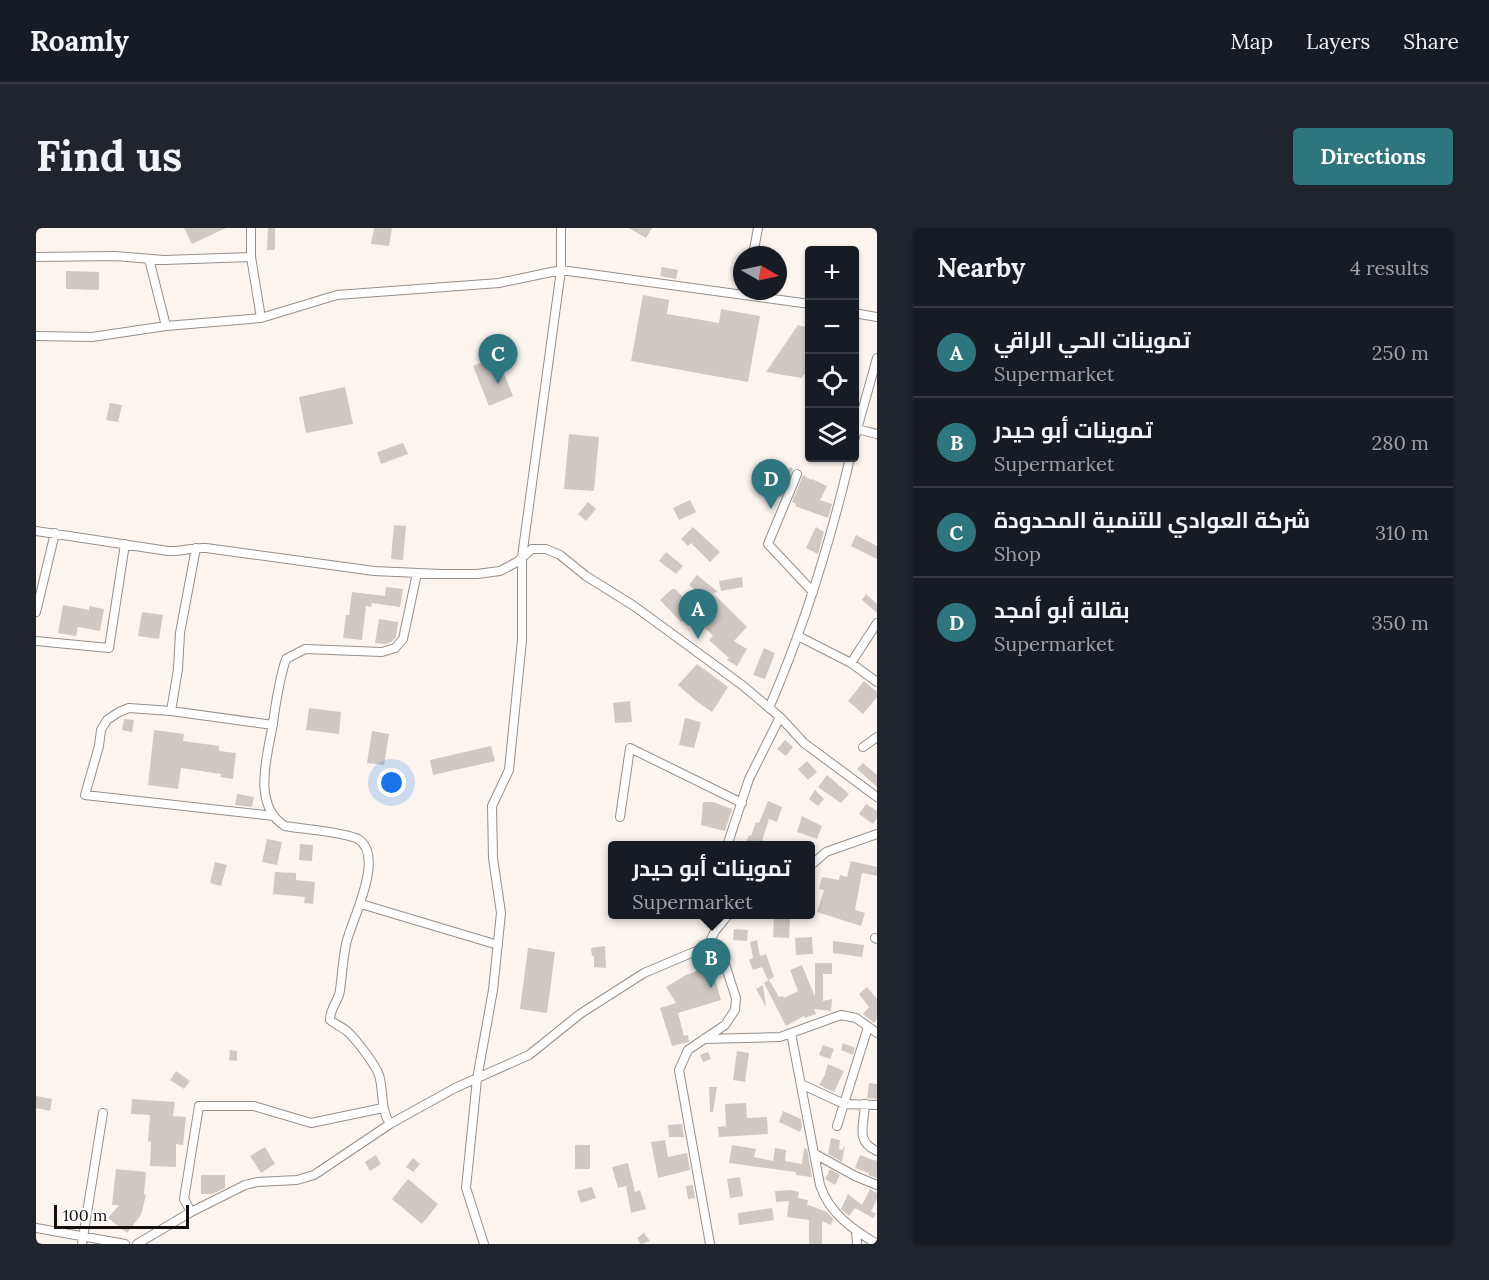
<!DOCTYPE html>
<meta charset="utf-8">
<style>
body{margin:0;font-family:Lora,Cairo,serif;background:#20242c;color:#f1f3f6}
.controls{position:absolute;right:18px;top:18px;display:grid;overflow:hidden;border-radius:6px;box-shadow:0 2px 4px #0004}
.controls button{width:54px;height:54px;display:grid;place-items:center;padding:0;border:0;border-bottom:2px solid #363941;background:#171b24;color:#f1f3f6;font:30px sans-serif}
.compass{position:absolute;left:697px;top:18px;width:54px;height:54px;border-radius:50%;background:#171b24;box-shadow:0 2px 4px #0004;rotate:99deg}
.scale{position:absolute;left:18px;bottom:15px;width:135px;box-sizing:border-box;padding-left:6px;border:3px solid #13100f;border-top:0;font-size:16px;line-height:21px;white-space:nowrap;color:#13100f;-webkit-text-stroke:4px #fff;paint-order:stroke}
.you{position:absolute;left:356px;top:555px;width:21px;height:21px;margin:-15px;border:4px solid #fff;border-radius:50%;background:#1a73e8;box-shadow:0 0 0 9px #1a73e833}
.badge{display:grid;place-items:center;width:39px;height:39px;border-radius:50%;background:#2e767f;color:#fff;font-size:20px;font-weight:700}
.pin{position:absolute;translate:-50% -50px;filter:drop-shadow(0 2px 3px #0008)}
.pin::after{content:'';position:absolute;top:32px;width:21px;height:18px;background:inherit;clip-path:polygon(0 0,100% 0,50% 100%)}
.popup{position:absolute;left:572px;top:613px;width:207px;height:78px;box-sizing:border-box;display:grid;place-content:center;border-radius:6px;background:#171b24;filter:drop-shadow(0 2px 4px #0005);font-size:20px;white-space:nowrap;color:#9ea1a6}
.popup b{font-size:22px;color:#f1f3f6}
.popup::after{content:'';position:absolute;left:50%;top:100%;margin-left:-12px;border:12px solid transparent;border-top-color:#171b24}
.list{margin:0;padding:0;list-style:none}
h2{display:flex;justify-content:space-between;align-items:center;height:78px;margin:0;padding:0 24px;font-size:26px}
h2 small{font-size:20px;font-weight:400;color:#9ea1a6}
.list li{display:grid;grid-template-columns:39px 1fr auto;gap:18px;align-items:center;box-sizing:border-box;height:90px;padding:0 24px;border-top:2px solid #363941}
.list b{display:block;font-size:22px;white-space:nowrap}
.list p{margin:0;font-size:20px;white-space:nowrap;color:#9ea1a6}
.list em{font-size:20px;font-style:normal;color:#9ea1a6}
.icon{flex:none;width:33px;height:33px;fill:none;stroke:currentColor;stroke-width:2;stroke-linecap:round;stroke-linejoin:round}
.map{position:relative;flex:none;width:841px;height:1016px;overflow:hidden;border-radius:6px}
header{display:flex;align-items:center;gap:36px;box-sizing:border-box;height:84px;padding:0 30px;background:#171b24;border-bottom:2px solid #363941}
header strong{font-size:28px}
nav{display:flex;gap:33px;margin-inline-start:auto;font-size:21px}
.intro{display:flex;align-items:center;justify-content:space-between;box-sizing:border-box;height:144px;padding:0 36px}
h1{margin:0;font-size:42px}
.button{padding:15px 27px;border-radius:6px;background:#2e767f;color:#fff;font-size:21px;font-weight:700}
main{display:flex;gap:36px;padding:0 36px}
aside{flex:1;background:#171b24;border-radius:6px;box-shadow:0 2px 4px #0004}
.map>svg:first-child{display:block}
</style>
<header>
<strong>Roamly</strong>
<nav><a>Map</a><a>Layers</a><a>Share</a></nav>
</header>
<div class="intro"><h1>Find us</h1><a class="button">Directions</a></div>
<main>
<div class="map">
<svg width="841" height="1016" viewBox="0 0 841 1016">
<rect width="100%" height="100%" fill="#fcf4ef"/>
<path fill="#d0c9c3" d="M148 0H190L156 16Z
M232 0H239V22H231Z
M338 0H356L353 18 335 16Z
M593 0H616L610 10Z
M626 39 642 42 640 51 624 48Z
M30 43 63 44V62L30 61Z
M607 67 633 72 631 86 683 95 685 81 724 88 712 154 595 133Z
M762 97 774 100V140L765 150 730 144Z
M461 128 477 168 453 178 437 138Z
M309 159 317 196 270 205 263 169Z
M74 175 86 177 82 194 70 192Z
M533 206 563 209 558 263 528 261Z
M367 215 372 226 345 236 341 224Z
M754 239 757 241 745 269 738 266Z
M767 247 775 252 776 251 791 258 784 272 796 276 792 290 759 278 760 276 756 274Z
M654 272 660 284 643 292 637 280Z
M552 274 560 281 550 293 542 286Z
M358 297 370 298 367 332 355 331Z
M657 299 684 324 674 334 655 315 652 318 645 311Z
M780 299 788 304 782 326 770 320Z
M820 307 841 318V331L815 318Z
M630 324 647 338 640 346 623 333Z
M661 347 682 364 677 365 711 399 698 413 711 421 701 438 691 432 693 430 673 412 677 408 658 389 673 373 653 357Z
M706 349 707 359 685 363 683 353Z
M350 359 367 361 364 379 336 375 335 379 330 378 326 412 307 410 310 387H313L316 364 349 368Z
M636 361H639L659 381 645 394 624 372Z
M830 366 841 376V385L826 372Z
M27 377 53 382V378L68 381 64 403 42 399 40 408 22 405Z
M106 384 127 387 123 411 102 408Z
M343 391 362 394 360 409 355 414 349 416 339 415Z
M728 420 739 425 729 451 717 447Z
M661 436 692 459 676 484 659 472 642 457Z
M828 453 841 464V469L827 486 812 473Z
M594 473 596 494 579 495 577 475Z
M273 480 305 484 303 506 270 502Z
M649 490 665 494 658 520 643 517Z
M88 491 98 492 96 504 86 502Z
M118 502 148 506 147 513 183 518V523L200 525 197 551 184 549 185 546 145 540 142 561 112 557Z
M336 503 353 506 348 537 331 535Z
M749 512 757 519 750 528 741 521Z
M455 518 459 533 397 547 394 532Z
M771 533 781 544 772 552 762 541Z
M827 535 841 547V559L821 541Z
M791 547 813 566 805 575 782 559Z
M779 562 788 571 782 578 773 571Z
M201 566 218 569 216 579 199 577Z
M732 573 746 579 741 594 733 591 726 612 739 618H720L710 614 713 607 715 608 720 594 723 595Z
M667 574H677L696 581 689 603 665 597Z
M830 576 841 583V590L837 596 823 586Z
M766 588 786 598 781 611 761 604Z
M231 611 246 614 241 637 226 634Z
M264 616 277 617 276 633 263 632Z
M815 633 841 639V648L826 645 819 682 829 685 825 698 781 684 788 662 783 661 786 649 803 652 804 647 811 649Z
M179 634 191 637 185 658 174 655Z
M239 644 260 645V652L279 654 277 676 268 675 269 669 237 666Z
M738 690 754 691 753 710 737 709Z
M698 701 712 702 711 713 697 712Z
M776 709 777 726 760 727 759 710Z
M721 712 724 728 730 726 738 749 732 752 726 739 717 742 713 732 717 730 714 714Z
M797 713 828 717 826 729 797 725Z
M569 718 570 740 558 739V728H556L555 720Z
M492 720 519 724 511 785 484 781Z
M779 735H796V746H787V773L796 771 795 783 778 781 780 786 769 790 768 788 750 798 728 755 733 752 743 769 747 768 748 770 762 763 754 742 766 737 779 769Z
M678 737 681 746 678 747 685 772 642 785 648 808 652 807 653 814 636 818 624 780 640 775 630 759 650 747Z
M727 757 730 779 720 761Z
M831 759 841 771V791L838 795 827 786 833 779 823 766Z
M807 815 819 820 817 827 805 822Z
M787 817 798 821 794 831 783 827Z
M194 822 201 823V833L193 832Z
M701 823 713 825 709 854 697 852Z
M672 824 675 831 667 834 664 827Z
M792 836 808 843 798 864 783 857 790 845H789Z
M140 843 154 853 148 861 134 852Z
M833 855 841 856V871L831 870Z
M673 859H681L677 884H674Z
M0 868 16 871 14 883 0 880Z
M96 871 139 874 137 888 150 889 147 917 140 916V939L114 938 115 914 112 913 114 887 95 886Z
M710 875 711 890 731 889 732 906 683 909 682 899 690 898 689 876Z
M747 883 765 891 766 899 764 904 743 894Z
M646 896 648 909H633L632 897Z
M795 910 804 912 803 921 806 922 809 917 806 934 792 926Z
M629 912 632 929 651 925 654 942 622 950 615 914Z
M539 917H554V941H539Z
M696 917 720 921 718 929 737 933 739 920 750 922 749 933 766 936 768 920 771 921 776 949 760 947V944L693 935Z
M229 919 239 936 225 945 214 928Z
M340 927 345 936 334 943 329 934Z
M824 927 840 933 841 931V950L832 947 833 945 819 940Z
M377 930 384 936 377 944 370 939Z
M592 935 599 964 604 962 610 981 595 985 590 958 582 960 576 939Z
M80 941 110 944 108 966 110 967 105 987 91 1005 72 990 83 977H76Z
M794 941 804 947 799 957 789 951Z
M165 947H189V960L176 966H165Z
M704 949 707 968 694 970 691 951Z
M372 951 402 976 386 996 356 971Z
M657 957 659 970 652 971 650 958Z
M556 959 560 970 545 975 541 963Z
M834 961 841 965V971L835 983 840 986 837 990 819 980 813 988 805 981 812 966 826 977Z
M755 962 763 964 762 970 772 972 771 980 772 977 791 984 797 991 795 997 786 993V1016H773V992L751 989 753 973 740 974 739 963Z
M736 980 738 992 703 997 702 985Z
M608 1005 614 1013 605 1016 601 1010Z"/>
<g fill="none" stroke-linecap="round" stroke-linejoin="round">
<defs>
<path id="minor" d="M215 0V29L225 90
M717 27 722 0
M0 29 79 28 128 32 215 29
M113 31 130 98
M818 85 841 89
M0 108 56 109 130 98 225 90 301 67 463 55 525 42 774 76
M821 201 841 206
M818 212 841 130
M761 246 732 316 777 364
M0 303 132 323C145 324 157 319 170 320L338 343 405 346H441L464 343 481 334 496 321H510L524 327 550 348 598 378 706 457 744 489 768 515 841 569
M0 384 19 305
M762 408 815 435 841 395
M0 413 73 420 89 316
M815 435 841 454
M733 480C768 399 794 315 814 230
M135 483 142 441 144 405 160 320
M237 497 135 483 93 480 83 484 71 492 65 502 63 518 49 567 238 588
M827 519 841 509
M584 589 594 520 706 575
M691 618 713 551 744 489
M774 638 790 624 841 606
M325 676 462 717
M839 710 841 711
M755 805 784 957C793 985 816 1001 841 1016
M668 811 744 809 805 787 820 790 841 805
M765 856 808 876 841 877
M829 876C828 897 819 914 841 923
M354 896C344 881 348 864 343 847 339 836 321 813 313 805 307 799 300 797 294 792 294 779 303 773 304 762 306 747 307 731 310 716 315 693 350 628 322 611 309 604 266 601 249 598 215 577 232 526 237 495 240 473 243 452 250 431L269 421 346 424 359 420 367 411 381 345
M801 898 832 799
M779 926 819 948 841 957
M155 984 148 971 163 878H218L275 895 347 880
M0 1000 89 1016
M820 1003 821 1016
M46 1016 67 885
M101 1016 155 984 209 957 221 954 261 952 278 947 354 896 419 860 493 827 544 786 608 745 672 718 679 703 693 686
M448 1016 430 960 441 851 457 762 465 685 457 630 456 578 473 542 486 412V329L525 42V0
M674 1016 643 842 652 822 689 797 699 782 700 770 685 724"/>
</defs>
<use href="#minor" stroke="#968f8a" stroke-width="10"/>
<use href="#minor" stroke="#fff" stroke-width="8"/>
</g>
</svg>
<div class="controls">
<button>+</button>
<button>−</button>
<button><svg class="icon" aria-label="locate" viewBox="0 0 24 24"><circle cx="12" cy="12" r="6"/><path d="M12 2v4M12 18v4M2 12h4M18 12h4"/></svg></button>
<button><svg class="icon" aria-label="layers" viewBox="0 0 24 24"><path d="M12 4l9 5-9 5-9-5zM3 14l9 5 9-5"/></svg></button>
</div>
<svg class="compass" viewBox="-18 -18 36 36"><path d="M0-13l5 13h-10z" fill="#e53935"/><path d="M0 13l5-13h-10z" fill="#9ea1a6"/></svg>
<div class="scale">100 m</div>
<div class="you"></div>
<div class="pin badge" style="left:662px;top:411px">A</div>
<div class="pin badge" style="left:675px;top:760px">B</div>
<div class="popup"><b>تموينات أبو حيدر</b>Supermarket</div>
<div class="pin badge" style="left:462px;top:156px">C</div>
<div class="pin badge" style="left:735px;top:281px">D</div>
</div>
<aside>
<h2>Nearby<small>4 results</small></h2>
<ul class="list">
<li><span class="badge">A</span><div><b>تموينات الحي الراقي</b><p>Supermarket</p></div><em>250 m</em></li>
<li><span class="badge">B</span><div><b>تموينات أبو حيدر</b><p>Supermarket</p></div><em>280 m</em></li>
<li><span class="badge">C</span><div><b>شركة العوادي للتنمية المحدودة</b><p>Shop</p></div><em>310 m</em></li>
<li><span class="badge">D</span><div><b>بقالة أبو أمجد</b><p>Supermarket</p></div><em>350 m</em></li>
</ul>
</aside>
</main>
